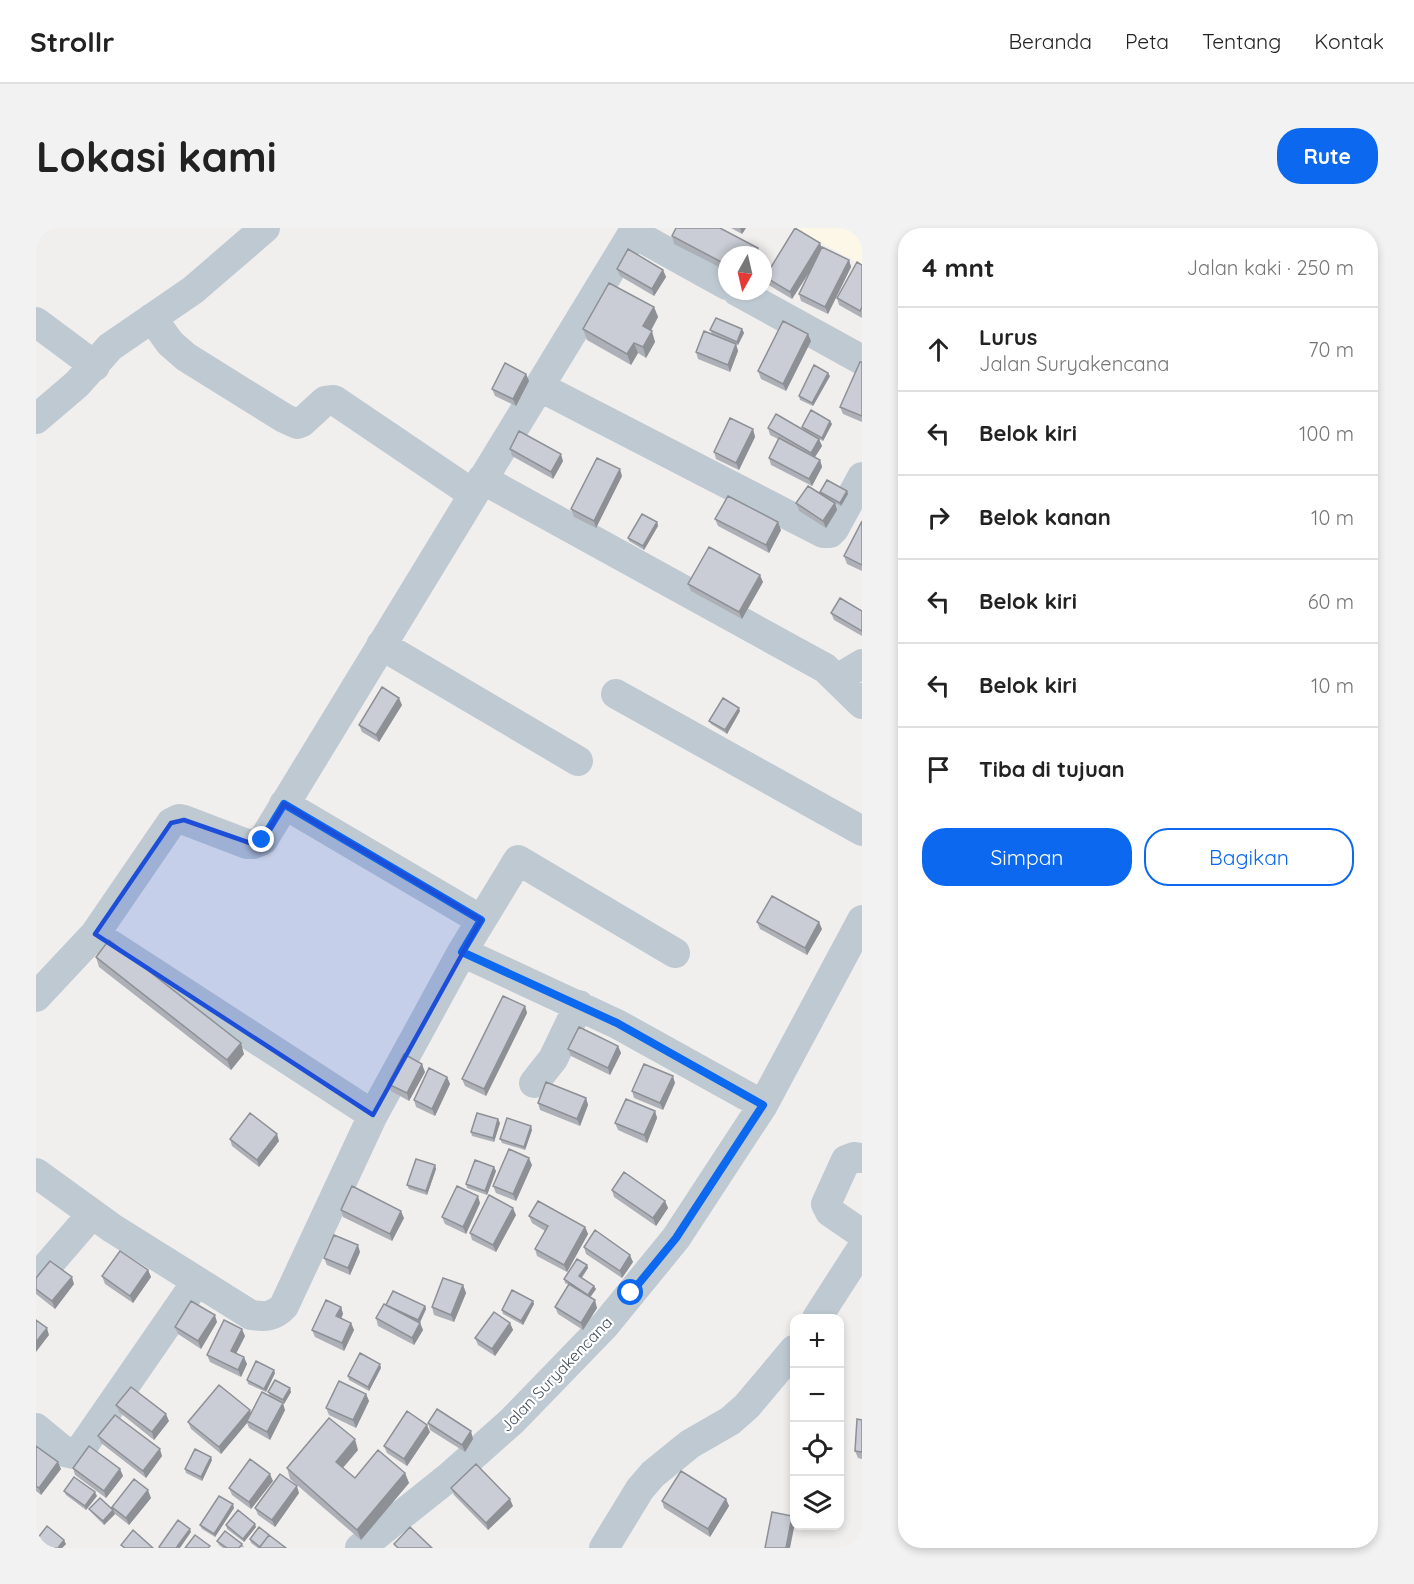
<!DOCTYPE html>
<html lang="id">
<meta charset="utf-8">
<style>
body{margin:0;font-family:Quicksand,sans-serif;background:#f2f2f2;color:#222}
.controls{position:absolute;right:18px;bottom:18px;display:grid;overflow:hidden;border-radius:12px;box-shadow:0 3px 9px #0003}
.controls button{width:54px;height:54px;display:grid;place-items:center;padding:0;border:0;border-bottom:2px solid #e0e0e0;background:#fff;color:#222;font:30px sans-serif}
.compass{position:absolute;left:682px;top:18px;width:54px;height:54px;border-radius:50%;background:#fff;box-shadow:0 3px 9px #0003;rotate:188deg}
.stop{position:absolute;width:18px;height:18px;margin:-14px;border:4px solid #0c68ee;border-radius:50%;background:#fff}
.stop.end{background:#0c68ee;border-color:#fff;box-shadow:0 2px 6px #0008}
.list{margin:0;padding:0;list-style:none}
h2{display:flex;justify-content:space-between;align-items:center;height:78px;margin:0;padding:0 24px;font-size:26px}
h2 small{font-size:20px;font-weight:400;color:#767676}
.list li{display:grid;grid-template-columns:39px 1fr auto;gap:18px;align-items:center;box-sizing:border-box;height:84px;padding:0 24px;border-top:2px solid #e0e0e0}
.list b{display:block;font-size:22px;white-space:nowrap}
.list p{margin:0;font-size:20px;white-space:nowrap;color:#767676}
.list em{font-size:20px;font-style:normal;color:#767676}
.actions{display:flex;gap:12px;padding:18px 24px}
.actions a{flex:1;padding:14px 0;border:2px solid #0c68ee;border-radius:24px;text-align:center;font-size:21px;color:#0c68ee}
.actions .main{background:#0c68ee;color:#fff}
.icon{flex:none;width:33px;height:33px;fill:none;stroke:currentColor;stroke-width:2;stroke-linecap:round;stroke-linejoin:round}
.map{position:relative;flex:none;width:826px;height:1320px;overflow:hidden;border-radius:24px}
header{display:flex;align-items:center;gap:36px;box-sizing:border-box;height:84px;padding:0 30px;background:#fff;border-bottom:2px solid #e0e0e0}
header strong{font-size:28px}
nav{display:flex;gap:33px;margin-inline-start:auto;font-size:21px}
.intro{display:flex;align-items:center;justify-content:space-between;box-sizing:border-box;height:144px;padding:0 36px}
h1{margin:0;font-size:42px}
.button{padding:15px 27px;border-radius:24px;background:#0c68ee;color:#fff;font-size:21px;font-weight:700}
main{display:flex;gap:36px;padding:0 36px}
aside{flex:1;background:#fff;border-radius:24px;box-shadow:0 3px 9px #0003}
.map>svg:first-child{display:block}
</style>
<header>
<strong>Strollr</strong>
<nav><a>Beranda</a><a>Peta</a><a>Tentang</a><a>Kontak</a></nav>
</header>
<div class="intro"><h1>Lokasi kami</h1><a class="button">Rute</a></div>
<main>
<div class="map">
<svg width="826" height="1320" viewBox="0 0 826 1320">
<rect width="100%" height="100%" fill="#f1efee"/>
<path fill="#fdf7e7" d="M757 0H826V37Z"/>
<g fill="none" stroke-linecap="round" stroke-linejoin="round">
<path stroke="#bec9d2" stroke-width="30" d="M597 5 691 57
M701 63 826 132
M116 90 134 115 150 129 248 190 261 196 266 194 289 173 298 172 437 266
M0 94 59 138
M504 159 787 305H794L798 301 826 249
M0 191 41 156 74 119 157 62 229 0
M446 251 789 440 826 476
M345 417 542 533
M801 451 826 436
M580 466 826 603
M248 576 445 692
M63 709 337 887
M426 724 581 796 727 877
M0 769 59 706 135 595 143 591 148 592 211 616H217L227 612 600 0
M498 855 517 831 543 777
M826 930 818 929 810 932 790 976 794 984 826 1006
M0 945 76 1000 215 1087C229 1089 238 1089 248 1078L337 887 426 724 482 632 639 725
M0 1051 56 986
M781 1090 826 1020
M0 1200 29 1224 38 1226 47 1218 161 1053
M324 1320 413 1249 476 1193 569 1097 640 1010 727 877 826 692
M568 1320 604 1261 617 1246 654 1216 694 1193 711 1178 758 1122"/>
</g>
<path fill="#aeb0b7" d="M695 0H710L706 6Z
M636 8 722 20 724 27H691V43L638 16Z
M786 20 813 32 815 39 792 86 765 73 763 66 775 41 756 71 731 56 729 49Z
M826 37V90L803 77 801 70Z
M581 41 627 42 630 49 618 68 584 48Z
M618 79 622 89 615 103 619 114 610 130 602 125 595 137 551 112 547 101Z
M706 101 708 105 702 117 700 116 702 123 694 144 662 131 660 124 691 112 676 106 674 102Z
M775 113 750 163 725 151 722 143Z
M826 134V194L807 186 804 179Z
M490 146 493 153 480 178 459 168 456 161Z
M794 148 777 178 764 172 763 168Z
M794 193 796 196 787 213 783 211 786 218 779 229 784 232 786 239 776 258 735 237 733 230 742 211 734 207 732 200 767 201 766 199Z
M717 201 719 209 703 242 680 231 678 224Z
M474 221 527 233 517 251 476 228Z
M586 248 560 300 538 289 535 281Z
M811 263 812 266 805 278 797 274 799 275 801 282 790 300 763 283 760 275 785 266 784 264Z
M679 291 745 302 733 325 682 298Z
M826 293V343L811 336 808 328Z
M621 294 622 298 608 322 593 313 592 310Z
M727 354 706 391 655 363 652 356Z
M826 383V408L798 392 795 385Z
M366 477 343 514 326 504 323 497Z
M704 483 691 506 675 496 673 493Z
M721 694 786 701 771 727 724 701Z
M60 729 208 826 195 842 63 739Z
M489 778 491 785 450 868 429 858 426 851Z
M582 818 585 825 574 847 535 828 532 821Z
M389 844 373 873 355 863 352 856Z
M411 849 414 856 399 888 380 879 378 872Z
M639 855 627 882 598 870 596 863Z
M550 870 552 877 544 898 504 882 502 875Z
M619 883 621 890 611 915 582 902 579 895Z
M464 895 458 914 436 908 435 904Z
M496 902 489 922 466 915 464 911Z
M194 911 243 913 223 939 196 918Z
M399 937 400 941 391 967 373 961 371 957Z
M496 937 480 973 460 965 457 958Z
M460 943 451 967 431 960 430 956Z
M576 962 629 973 632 980 620 998 578 969Z
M444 975 430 1006 409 996 406 989Z
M305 982 368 990 356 1013 307 989Z
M480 987 460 1024 436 1012 434 1005Z
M493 988 549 999 552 1006 531 1044 501 1028 499 1021 509 1003 496 995Z
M548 1019 597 1034 586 1050 550 1026Z
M324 1024 314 1047 291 1037 288 1030Z
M551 1037 552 1040 546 1050 560 1061 554 1069 561 1080 547 1102 522 1086 519 1079 533 1057 529 1055 528 1051Z
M112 1042 115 1049 97 1075 69 1056 66 1048Z
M0 1050 38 1056 19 1081 0 1066Z
M427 1057 430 1065 418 1094 398 1087 396 1079Z
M497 1073 498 1076 487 1097 467 1086 466 1082Z
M350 1077 389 1078 390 1081 384 1095 387 1102 378 1117 342 1098 340 1090Z
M305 1079 307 1086 305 1090 315 1095 318 1102 308 1123 279 1109 276 1102Z
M181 1094 165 1121 142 1106 139 1099Z
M474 1095 477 1102 459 1128 442 1117 439 1110Z
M209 1108 200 1125 211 1136 205 1149 174 1134 171 1127Z
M345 1140 333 1163 313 1152 312 1148Z
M239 1145 230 1164 212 1156 211 1152Z
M232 1164H255L248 1176 234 1168Z
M330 1166 333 1173 320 1200 293 1187 290 1180Z
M80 1177 133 1193 118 1212 83 1184Z
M249 1182 234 1212 213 1200 211 1195 185 1226 155 1201 152 1194 215 1185Z
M826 1192V1231L822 1230 819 1223Z
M392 1195 437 1211 429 1224 394 1202Z
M394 1204 371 1238 351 1225 348 1218Z
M62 1208 126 1228 110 1250 65 1215Z
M0 1218 25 1241 5 1267 0 1263Z
M322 1222 307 1240 319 1250 369 1245 373 1255 325 1312 254 1251 251 1240Z
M176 1232 166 1253 150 1245 149 1241Z
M37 1240 84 1241 87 1248 70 1270 39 1247Z
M237 1253 215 1281 196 1267 193 1260Z
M415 1260 477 1278 452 1302 418 1267Z
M28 1263 61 1268 50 1282 30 1267Z
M263 1265 239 1299 222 1287 219 1280Z
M115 1270 93 1297 79 1286 76 1279Z
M690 1271 693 1278 674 1309 628 1280 626 1273Z
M198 1280 179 1309 166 1301 164 1297Z
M53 1281 77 1282 79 1286 68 1297 55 1284Z
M190 1297 220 1299 208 1314 191 1301Z
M1 1311 30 1316 26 1320H9L2 1315Z
M214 1311 250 1320H222L215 1315Z
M181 1313 206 1316 208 1319 187 1320 183 1317Z"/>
<path fill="#8d9095" d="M704 0H710L706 6Z
M784 15 787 23 756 71 754 64Z
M722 20 724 27H718Z
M813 32 815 39 792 86 789 79Z
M627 42 630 49 618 68 616 61Z
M618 79 622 89 611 109 607 98Z
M706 101 708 105 702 117 701 114Z
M616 103 619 114 610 130 607 119Z
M772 106 775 113 750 163 747 156Z
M598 115 602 125 595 137 591 126Z
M700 116 702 123 694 144 692 137Z
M792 145 794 148 777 178 776 175Z
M490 146 493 153 480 178 477 171Z
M794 193 796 196 787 213 786 210Z
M717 201 719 209 703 242 700 235Z
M783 211 786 218 777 232 775 225Z
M525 226 527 233 517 251 515 244Z
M784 232 786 239 776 258 773 251Z
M584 241 586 248 560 300 558 293Z
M811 263 812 266 805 278 804 275Z
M799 275 801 282 790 300 787 293Z
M621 294 622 298 608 322 607 318Z
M742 294 745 302 733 325 730 317Z
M724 347 727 354 706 391 703 384Z
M363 470 366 477 343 514 340 507Z
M703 480 704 483 691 506 689 502Z
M783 694 786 701 771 727 769 720Z
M489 778 491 785 450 868 448 861Z
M205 815 208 826 195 842 191 832Z
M582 818 585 825 574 847 572 840Z
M386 836 389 844 373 873 371 865Z
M637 848 639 855 627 882 624 875Z
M411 849 414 856 399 888 396 881Z
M550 870 552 877 544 898 541 891Z
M619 883 621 890 611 915 608 907Z
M462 891 464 895 458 914 457 910Z
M495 898 496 902 489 922 488 919Z
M241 906 243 913 223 939 221 932Z
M493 930 496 937 480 973 477 966Z
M399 937 400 941 391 967 390 963Z
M458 939 460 943 451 967 449 963Z
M442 968 444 975 430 1006 427 999Z
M629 973 632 980 620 998 617 990Z
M477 980 480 987 460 1024 457 1017Z
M365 983 368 990 356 1013 354 1006Z
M549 999 552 1006 531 1044 528 1037Z
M322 1017 324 1024 314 1047 312 1040Z
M594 1027 597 1034 586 1050 584 1043Z
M551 1037 552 1040 544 1051 543 1048Z
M112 1042 115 1049 97 1075 94 1068Z
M36 1049 38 1056 19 1081 16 1073Z
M427 1057 430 1065 418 1094 415 1087Z
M558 1058 560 1061 553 1071 552 1067Z
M559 1072 561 1080 547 1102 545 1095Z
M497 1073 498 1076 487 1097 485 1093Z
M389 1078 390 1081 383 1096 382 1092Z
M305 1079 307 1086 303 1095 300 1088Z
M179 1087 181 1094 165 1121 162 1113Z
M315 1095 318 1102 308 1123 306 1115Z
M384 1095 387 1102 378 1117 376 1110Z
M474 1095 477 1102 459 1128 456 1121Z
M11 1100 13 1107 0 1124V1114Z
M206 1101 209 1108 198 1130 195 1123Z
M208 1129 211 1136 205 1149 202 1142Z
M344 1136 345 1140 333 1163 332 1159Z
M238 1142 239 1145 230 1164 228 1161Z
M254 1160 255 1164 248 1176 247 1172Z
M330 1166 333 1173 320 1200 317 1192Z
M247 1175 249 1182 234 1212 231 1204Z
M214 1182 216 1189 211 1193V1195L185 1226 183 1219Z
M130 1186 133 1193 118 1212 116 1204Z
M391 1197 394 1204 371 1238 368 1231Z
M435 1203 437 1211 429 1224 426 1217Z
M319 1211 322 1222 303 1244 300 1234Z
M124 1221 126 1228 110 1250 107 1243Z
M175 1229 176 1232 166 1253 165 1249Z
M22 1234 25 1241 5 1267 3 1260Z
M84 1241 87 1248 70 1270 68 1263Z
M369 1245 373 1255 325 1312 321 1302Z
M234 1246 237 1253 215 1281 213 1274Z
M261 1258 263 1265 239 1299 236 1292Z
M112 1262 115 1270 93 1297 90 1290Z
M59 1264 61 1268 50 1282 49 1278Z
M474 1271 477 1278 452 1302 450 1295Z
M690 1271 693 1278 674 1309 672 1301Z
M197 1276 198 1280 179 1309 178 1306Z
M77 1282 79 1286 68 1297 67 1293Z
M756 1288 759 1295 754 1320H750Z
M219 1296 220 1299 208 1314 207 1311Z
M154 1301 155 1304 144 1320H140Z
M28 1312 30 1316 26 1320H22Z"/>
<path fill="#cacdd5" stroke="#8d9095" stroke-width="1.5" d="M640 0H684L722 20 718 27H691V37L636 8Z
M759 0 784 15 754 64 729 49Z
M786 19 813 32 789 79 763 66Z
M592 21 627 42 616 61 581 41Z
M821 34 826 37V79L824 83 801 70Z
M573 55 618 79 607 98 616 103 607 119 598 115 591 126 547 101Z
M680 90 706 101 701 114 674 102Z
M747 93 772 106 747 156 722 143Z
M668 103 700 116 692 137 660 124Z
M824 134H826V188L804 179Z
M469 135 490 146 477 171 456 161Z
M778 137 792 145 776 175 763 168Z
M775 182 794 193 786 210 766 199Z
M740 186 783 211 775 225 732 200Z
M694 190 717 201 700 235 678 224Z
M483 203 525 226 515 244 474 221Z
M743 210 784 232 773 251 733 230Z
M561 230 584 241 558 293 535 281Z
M791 252 811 263 804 275 784 264Z
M772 258 799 275 787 293 760 275Z
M692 268 742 294 730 317 679 291Z
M606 286 621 294 607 318 592 310Z
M826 293V337L808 328Z
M673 319 724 347 703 384 652 356Z
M804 370 826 383V403L795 385Z
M346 459 363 470 340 507 323 497Z
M687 470 703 480 689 502 673 493Z
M736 668 783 694 769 720 721 694Z
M73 712 205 815 191 832 60 729Z
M467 768 489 778 448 861 426 851Z
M543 799 582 818 572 840 532 821Z
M368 826 386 836 371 865 352 856Z
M608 836 637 848 624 875 596 863Z
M393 840 411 849 396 881 378 872Z
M510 854 550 870 541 891 502 875Z
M590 871 619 883 608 907 579 895Z
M214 885 241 906 221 932 194 911Z
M441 885 462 891 457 910 435 904Z
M471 890 495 898 488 919 464 911Z
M473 921 493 930 477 966 457 958Z
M380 931 399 937 390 963 371 957Z
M439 932 458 939 449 963 430 956Z
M588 944 629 973 617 990 576 962Z
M316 958 365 983 354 1006 305 982Z
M421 958 442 968 427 999 406 989Z
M453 967 477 980 457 1017 434 1005Z
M502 973 549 999 528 1037 499 1021 512 998 493 988Z
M559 1002 594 1027 584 1043 548 1019Z
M298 1007 322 1017 312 1040 288 1030Z
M84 1023 112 1042 94 1068 66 1048Z
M541 1031 551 1037 543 1048 558 1058 552 1067 528 1051Z
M14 1033 36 1049 16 1073 0 1061V1050Z
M407 1050 427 1057 415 1087 396 1079Z
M533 1056 559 1072 545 1095 519 1079Z
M476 1062 497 1073 485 1093 466 1082Z
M357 1063 389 1078 382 1092 350 1077Z
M290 1072 305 1079 300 1088 315 1095 306 1115 276 1102Z
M155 1073 179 1087 162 1113 139 1099Z
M348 1076 384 1095 376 1110 340 1090Z
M458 1084 474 1095 456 1121 439 1110Z
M0 1092 11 1100 0 1114Z
M188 1092 206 1101 195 1123 208 1129 202 1142 171 1127Z
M324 1125 344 1136 332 1159 312 1148Z
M220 1133 238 1142 228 1161 211 1152Z
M239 1152 254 1160 247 1172 232 1164Z
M303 1153 330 1166 317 1192 290 1180Z
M183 1157 214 1182 183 1219 152 1194Z
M95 1159 130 1186 116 1204 80 1177Z
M226 1164 247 1175 231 1204 211 1193Z
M401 1181 435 1203 426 1217 392 1195Z
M371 1183 391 1197 368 1231 348 1218Z
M79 1187 124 1221 107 1243 62 1208Z
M293 1190 319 1211 300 1234 319 1250 342 1222 369 1245 321 1302 251 1240Z
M821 1191 826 1192V1224L819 1223Z
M0 1218 22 1234 3 1260 0 1258Z
M53 1218 84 1241 68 1263 37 1240Z
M159 1221 175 1229 165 1249 149 1241Z
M214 1231 234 1246 213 1274 193 1260Z
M440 1236 474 1271 450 1295 415 1260Z
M645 1243 690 1271 672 1301 626 1273Z
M244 1246 261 1258 236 1292 219 1280Z
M38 1249 59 1264 49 1278 28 1263Z
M98 1251 112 1262 90 1290 76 1279Z
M183 1268 197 1276 178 1306 164 1297Z
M64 1270 77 1282 67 1293 53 1281Z
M202 1282 219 1296 207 1311 190 1297Z
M736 1284 756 1288 750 1320H729Z
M142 1292 154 1301 140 1320H124L123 1319Z
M11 1298 28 1312 22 1320H12L1 1311Z
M223 1299 233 1307 224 1319 214 1311Z
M374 1299 396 1320H362L358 1316Z
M97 1302 117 1320H89L85 1317Z
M189 1303 206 1316 203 1320H191L181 1313Z
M159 1307 174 1318 172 1320H149Z
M233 1307 250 1320H223Z"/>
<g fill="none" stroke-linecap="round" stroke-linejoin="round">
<path stroke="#0c68ee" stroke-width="8" d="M226 612 248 576 445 692 426 724 581 795 727 877 640 1010 595 1065"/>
</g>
<path fill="#1d4ed8" fill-opacity="0.2" stroke="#1d4ed8" stroke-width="4.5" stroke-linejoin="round" d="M248 576 445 692 337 887 59 706 135 595 148 592 217 616 227 612Z"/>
<g text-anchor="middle" stroke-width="4.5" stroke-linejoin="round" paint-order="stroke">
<g font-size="16" fill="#45515e" stroke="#fff">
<text transform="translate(520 1146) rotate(-46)" y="6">Jalan Suryakencana</text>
</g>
</g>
</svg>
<div class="controls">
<button>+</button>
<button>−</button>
<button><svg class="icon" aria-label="locate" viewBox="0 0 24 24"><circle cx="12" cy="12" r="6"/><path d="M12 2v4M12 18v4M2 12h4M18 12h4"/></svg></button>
<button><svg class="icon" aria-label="layers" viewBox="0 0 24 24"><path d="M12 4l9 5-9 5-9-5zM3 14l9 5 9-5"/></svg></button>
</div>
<svg class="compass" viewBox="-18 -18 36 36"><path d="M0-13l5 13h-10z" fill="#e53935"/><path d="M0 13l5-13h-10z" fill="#767676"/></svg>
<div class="stop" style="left:595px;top:1065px"></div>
<div class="stop end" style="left:226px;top:612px"></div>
</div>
<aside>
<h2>4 mnt<small>Jalan kaki · 250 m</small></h2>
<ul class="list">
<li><svg class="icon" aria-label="ahead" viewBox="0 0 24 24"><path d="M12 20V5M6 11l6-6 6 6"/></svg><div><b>Lurus</b><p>Jalan Suryakencana</p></div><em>70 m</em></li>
<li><svg class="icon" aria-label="left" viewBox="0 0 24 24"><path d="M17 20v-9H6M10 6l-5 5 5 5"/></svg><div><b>Belok kiri</b></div><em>100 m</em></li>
<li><svg class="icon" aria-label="right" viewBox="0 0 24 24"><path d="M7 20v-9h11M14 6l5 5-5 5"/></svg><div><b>Belok kanan</b></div><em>10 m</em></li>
<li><svg class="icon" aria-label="left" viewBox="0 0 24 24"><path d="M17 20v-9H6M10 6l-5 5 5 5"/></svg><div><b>Belok kiri</b></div><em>60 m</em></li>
<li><svg class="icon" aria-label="left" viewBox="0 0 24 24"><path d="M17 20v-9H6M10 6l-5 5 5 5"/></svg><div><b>Belok kiri</b></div><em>10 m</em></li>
<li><svg class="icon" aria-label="arrive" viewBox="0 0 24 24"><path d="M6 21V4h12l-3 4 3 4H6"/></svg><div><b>Tiba di tujuan</b></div></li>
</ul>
<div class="actions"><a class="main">Simpan</a><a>Bagikan</a></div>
</aside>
</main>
